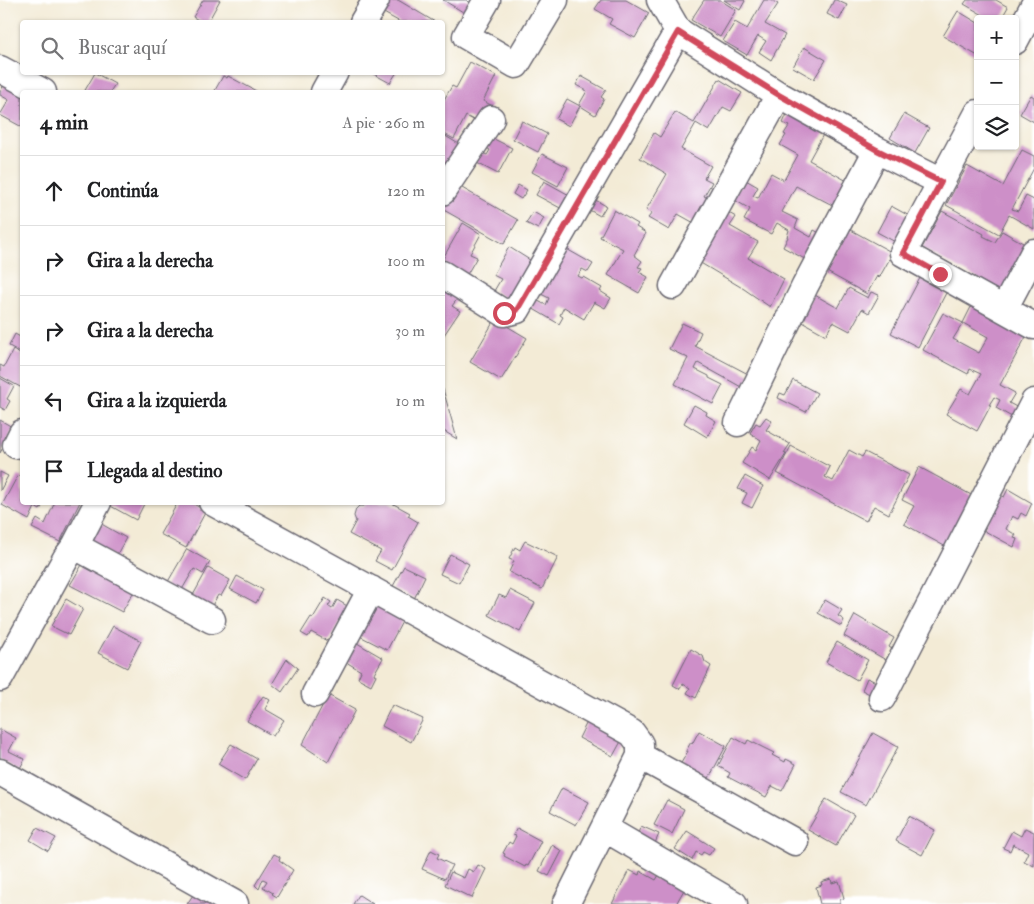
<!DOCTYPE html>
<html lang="es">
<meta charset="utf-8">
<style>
body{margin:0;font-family:"IM FELL Double Pica",serif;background:#f6f6f6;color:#202124}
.controls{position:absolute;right:15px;top:15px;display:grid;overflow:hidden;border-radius:5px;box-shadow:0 1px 4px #0004}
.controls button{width:45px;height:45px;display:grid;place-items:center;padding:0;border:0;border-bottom:1px solid #e0e0e0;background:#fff;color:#202124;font:25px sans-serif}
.stop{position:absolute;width:15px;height:15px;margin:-11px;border:4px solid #d1495b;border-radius:50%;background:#fff}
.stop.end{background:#d1495b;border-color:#fff;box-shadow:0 1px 5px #0008}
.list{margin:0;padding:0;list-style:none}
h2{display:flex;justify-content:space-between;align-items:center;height:65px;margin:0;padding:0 20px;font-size:21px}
h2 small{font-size:16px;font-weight:400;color:#757577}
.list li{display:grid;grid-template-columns:32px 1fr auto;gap:15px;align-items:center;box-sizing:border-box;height:70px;padding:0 20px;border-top:1px solid #e0e0e0}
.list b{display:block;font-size:19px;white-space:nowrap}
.list em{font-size:16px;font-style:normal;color:#757577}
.icon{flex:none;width:28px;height:28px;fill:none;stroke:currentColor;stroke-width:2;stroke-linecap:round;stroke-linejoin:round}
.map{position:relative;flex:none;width:1034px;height:904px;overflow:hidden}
.search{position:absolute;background:#fff;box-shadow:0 1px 4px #0004;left:20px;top:20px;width:425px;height:55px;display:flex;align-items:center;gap:12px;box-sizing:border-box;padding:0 18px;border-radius:5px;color:#757577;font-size:19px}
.panel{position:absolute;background:#fff;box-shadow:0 1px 4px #0004;left:20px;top:90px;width:425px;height:415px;border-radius:5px}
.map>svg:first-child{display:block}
</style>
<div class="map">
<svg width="1034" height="904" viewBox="0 0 1034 904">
<rect width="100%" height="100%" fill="#fff"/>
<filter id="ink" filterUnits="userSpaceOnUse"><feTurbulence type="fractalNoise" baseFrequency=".02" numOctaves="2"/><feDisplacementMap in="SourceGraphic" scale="10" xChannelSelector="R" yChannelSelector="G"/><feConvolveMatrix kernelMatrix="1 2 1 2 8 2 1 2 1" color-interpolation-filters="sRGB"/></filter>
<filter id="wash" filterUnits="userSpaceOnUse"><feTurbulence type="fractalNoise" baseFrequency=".0096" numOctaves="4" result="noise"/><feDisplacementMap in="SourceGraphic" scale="20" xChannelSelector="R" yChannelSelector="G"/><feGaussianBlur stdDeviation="1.12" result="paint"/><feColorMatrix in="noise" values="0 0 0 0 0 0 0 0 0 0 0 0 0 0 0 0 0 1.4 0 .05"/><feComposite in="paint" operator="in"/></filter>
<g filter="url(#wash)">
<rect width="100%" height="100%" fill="#f3ebd6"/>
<g id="blocks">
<path fill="#cd8fc8" d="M203 0H220L209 20 213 22H202L193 17Z
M389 0H398L435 22H400L382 12Z
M443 0H466L474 5 468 15Z
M601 0H626L649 13 635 38 609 24 612 19 595 9Z
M704 0H720L736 10 720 37 691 20Z
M724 0H744L745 1 740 10Z
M764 0H771L778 4 765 24 785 35 771 60 759 52 766 41 758 36 747 55 723 41 735 22 747 29Z
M834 0H836L847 5 839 20 827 14Z
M967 0H996L1008 7 1001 19H990L964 4Z
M958 11 978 23V56L943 36Z
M804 47 826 60 814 79 793 67Z
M470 62 496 76 483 101 491 105 481 124 466 116 454 139 442 133V103L452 86 456 88Z
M370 72H397L390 83Z
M95 73 115 84 110 92H84Z
M223 76 227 78 228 76 258 92H214Z
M581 76 606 90 601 97 604 99 595 115 579 105 587 91 576 85Z
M719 79 742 93 731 111 723 107 709 131 696 123 681 149 711 166 704 178 712 182 704 196 710 199 696 224 678 214 669 230 648 218 652 213 646 210 667 174 640 158 654 133 660 137 675 112 694 123Z
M5 83 22 92V127L0 115 9 100 0 95V92Z
M1031 95 1034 97V122L1020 114Z
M567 99 580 106 569 126 556 119Z
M788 112 825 131 809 160 849 182 836 207 796 186 782 212 798 220 795 228 811 237 814 230 823 235 810 262 783 247 788 237H787L789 230 777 223 771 234 744 220 750 209 731 198 744 179 758 187 753 196 758 198 771 173 784 180 798 155 780 145 786 135 784 134 789 126 783 123Z
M904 114 929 128 915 153 890 138Z
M522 121 547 134 538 152 513 139Z
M442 134 462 146 442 170Z
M490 137 512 148 498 174 475 162 481 152 487 155 490 150 485 147Z
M1022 150 1034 156V168L1012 209 1018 211 1026 196 1034 200V229L1009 215 999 234 946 205 967 166 1003 186Z
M542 154 568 167 558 186 532 172Z
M544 181 571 196 564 210 536 195Z
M455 184 518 220 504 244 442 209V205Z
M518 185 527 190 521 199 513 194Z
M592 198 606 206 600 216 586 208Z
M891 206 913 218 899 244 877 232Z
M614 210 638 224 636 227 646 233 634 255 642 261 638 267 642 268 639 272 648 277 639 293 608 275 623 249 600 237Z
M725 211 736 217 730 226 758 242 748 258 784 279 770 307 744 289 699 262Z
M942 211 984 234 983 236 995 242 1002 231 1030 247 1005 294 922 248Z
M533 212 544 218 538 229 526 223Z
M463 223 481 234 470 254 477 257 466 276 442 262V260Z
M849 229 893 253 879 278 877 276 867 294 825 271Z
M509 247 533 262 510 301 494 291 501 279 493 275Z
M563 247 593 264 588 272 582 269 578 276 582 278 583 277 602 288 600 291 611 298 605 308 594 302 584 319 564 307 560 315 563 317 559 324 530 307 534 299 546 305 549 298 537 292Z
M920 278 947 291 918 347 891 333Z
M442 286 458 298 452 306 460 311 442 338Z
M849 288 868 298 871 292 879 295 869 313 862 309 850 331 833 322 826 335 799 320 813 294 838 308Z
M973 303 1028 333 1000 385 1015 393 1009 403 1022 410 1017 420 996 408 1000 400 994 397 989 405H991L977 431 946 414 961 389 970 394 981 374 970 369 968 374 923 350 943 313 963 323 953 339 979 353 988 337 963 323Z
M495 319 527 338 501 380 470 362Z
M682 323 701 332 695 346 750 375 743 388 698 363 695 369 709 376V378L723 385 713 404 675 384 688 358 669 349Z
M15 334 22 338V353L9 346Z
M13 350 22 355V388L0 376V365L4 367Z
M0 378 14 386 7 399 10 401 5 410 0 407Z
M793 380 817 393 806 412 778 398 780 393 785 395Z
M442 389H443L457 439 442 430Z
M694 405 707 412 706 415 716 421 707 437 684 423Z
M766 417 772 421 766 430 790 444 784 453 786 454 770 480 742 463 752 447 756 450 761 440 750 433 756 423 760 425Z
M0 420 14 428 0 453Z
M791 446 830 467 825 477 833 481 849 450 862 457 865 452 909 475 889 514 874 506 866 521 777 473Z
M919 467 975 497 948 548 904 524 914 506 902 500Z
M0 472 8 476 0 491Z
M18 475 22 477V502H44L40 510 35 507 29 520 2 505Z
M745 476 763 486 752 508 742 503 747 493 738 489Z
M1008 489 1032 503 1026 516 1021 513 1018 519 1012 516 1006 529 1016 535 1014 538 1017 539 1014 547 983 530 999 494 1004 497Z
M55 502H80L60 542 32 528 37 519 45 524Z
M108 502H145L136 520 107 504Z
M178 502H190L206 511 186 548 160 534Z
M366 502H390L410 513 408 516 418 522 392 570 375 561 381 551 349 534 356 521 354 516 356 509 359 506H364Z
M98 522 126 538 115 558 87 542Z
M525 541 558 557 542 589 509 572 514 561 509 559 515 547 520 550Z
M187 549 210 562 203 574 194 569 180 593 166 585Z
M450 554 469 564 459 583 440 574Z
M86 558 137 586 122 612 70 585Z
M404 566 425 576 414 599 392 588Z
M208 568 230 580 221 596 218 595 210 609 191 599Z
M237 576 263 590 256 603 230 589Z
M510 590 535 603 520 632 489 615 499 595 506 598Z
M325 598 331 602 328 606 332 609 337 600 349 607 329 642 311 632 308 637 301 633 311 617 313 618Z
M66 599 83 609 69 635 51 626Z
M825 600 842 610 838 616 844 620 841 626 818 613Z
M373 602 404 618 387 650 354 633Z
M855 615 894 638 889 647 892 649 886 660 844 636Z
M113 626 141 641 127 668 98 653Z
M837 642 868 660 857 680 826 662Z
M357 643 383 658 374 674 376 675 371 685 358 678 361 671 346 662Z
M691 649 703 656 705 662 711 666 696 698 687 693 690 688 683 684 680 689 673 685Z
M287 659 298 668 282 692 272 684Z
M867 678 883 685 877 698 862 690Z
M328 695 355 710 328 762 302 745Z
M263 696 270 700 265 709 284 720 273 736 247 721Z
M392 705 423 719 411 742 382 726Z
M589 718 624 736 613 756 579 738Z
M0 729 16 738 9 751 25 759 19 770 0 760Z
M699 731 726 746 708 780 680 765 688 751H686L691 742 692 744Z
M873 733 898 747 866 805 841 792Z
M733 737 746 744 748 740 774 753 772 755 785 762 786 759 796 764 782 791 772 786 766 797 728 777 730 773 718 766Z
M231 744 257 759 245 780 218 764Z
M562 788 589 802 576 825 550 811Z
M826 799 854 815 836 846 808 830Z
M667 800 684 809 672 834 654 825Z
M909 816 935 830 922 855 896 841Z
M641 826 659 834 653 848 635 840Z
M37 828 56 838 48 851 30 840Z
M517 828 541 841 528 866 526 865 525 867 504 856 505 854 503 853 509 842 512 844 516 836 513 835Z
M1025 828 1034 832V866L1024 861 1028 852 1013 844 1010 851 1003 848 1012 831 1021 836Z
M687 831 714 848 709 855 703 852 701 855 696 852 692 860 675 849Z
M552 845 562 851 549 876 539 871Z
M431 850 439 854 437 858 452 865 445 879 422 869Z
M274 854 280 857 279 860 282 862 293 870 277 897 272 894 273 893 263 887 267 881 263 879 259 889 255 885Z
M478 865 486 869 472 898 445 885 451 872 464 878 468 869 474 872Z
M629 870 639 875 640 871 656 880 659 875 685 888 676 904H612Z
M831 879 832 883 839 881 844 898 840 900V904H820L816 887 822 885 821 882Z
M195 892 217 904H187Z
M359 895 373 904H353Z"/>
</g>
</g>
<g filter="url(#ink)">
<use href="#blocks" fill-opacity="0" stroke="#6b6871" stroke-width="1"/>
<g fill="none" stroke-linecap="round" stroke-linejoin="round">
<defs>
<path id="minor" d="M487 0 466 36 516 65 555 0
M660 0 678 31 779 95 877 150 941 182
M363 22 376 0
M1015 41 1034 5
M0 69 43 92
M324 92 335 72
M978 113 903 253 1034 326
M442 192 491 119
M442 274 504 313 517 310 678 31
M673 286 779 95
M1004 309 1034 252
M738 423 805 286 877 150
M16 445 22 433
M212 502 632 733 640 744V756L604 828 734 904
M66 558 75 546 212 620
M0 678 66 558 75 546 98 502
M315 694 371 589
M882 698 1034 402
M640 756 795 842
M0 772 235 904
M566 904 604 828"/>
</defs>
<use href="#minor" stroke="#6b6871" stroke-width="29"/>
<use href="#minor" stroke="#fff" stroke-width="26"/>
</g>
</g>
<g fill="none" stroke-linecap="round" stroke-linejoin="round" filter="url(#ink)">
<path stroke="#d1495b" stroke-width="6" d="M504 313 517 310 678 32 779 95 877 150 941 182 903 253 940 274"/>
</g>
</svg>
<div class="controls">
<button>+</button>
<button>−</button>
<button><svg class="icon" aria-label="layers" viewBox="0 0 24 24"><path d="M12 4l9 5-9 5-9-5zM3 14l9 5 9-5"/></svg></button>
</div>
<div class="stop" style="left:504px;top:313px"></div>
<div class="stop end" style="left:940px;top:274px"></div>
<div class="search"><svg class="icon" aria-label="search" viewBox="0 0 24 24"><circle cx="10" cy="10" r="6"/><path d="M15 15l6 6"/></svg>Buscar aquí</div>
<section class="panel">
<h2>4 min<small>A pie · 260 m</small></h2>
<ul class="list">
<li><svg class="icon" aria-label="ahead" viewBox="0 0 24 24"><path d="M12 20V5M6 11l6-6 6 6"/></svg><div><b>Continúa</b></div><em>120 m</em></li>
<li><svg class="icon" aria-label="right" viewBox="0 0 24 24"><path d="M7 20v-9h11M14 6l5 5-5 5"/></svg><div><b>Gira a la derecha</b></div><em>100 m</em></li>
<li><svg class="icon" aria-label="right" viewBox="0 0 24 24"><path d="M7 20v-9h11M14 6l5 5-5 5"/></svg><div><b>Gira a la derecha</b></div><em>30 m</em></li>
<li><svg class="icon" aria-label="left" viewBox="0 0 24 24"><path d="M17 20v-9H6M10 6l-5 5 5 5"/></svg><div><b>Gira a la izquierda</b></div><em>10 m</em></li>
<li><svg class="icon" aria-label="arrive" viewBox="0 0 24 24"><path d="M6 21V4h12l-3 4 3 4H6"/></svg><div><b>Llegada al destino</b></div></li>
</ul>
</section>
</div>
